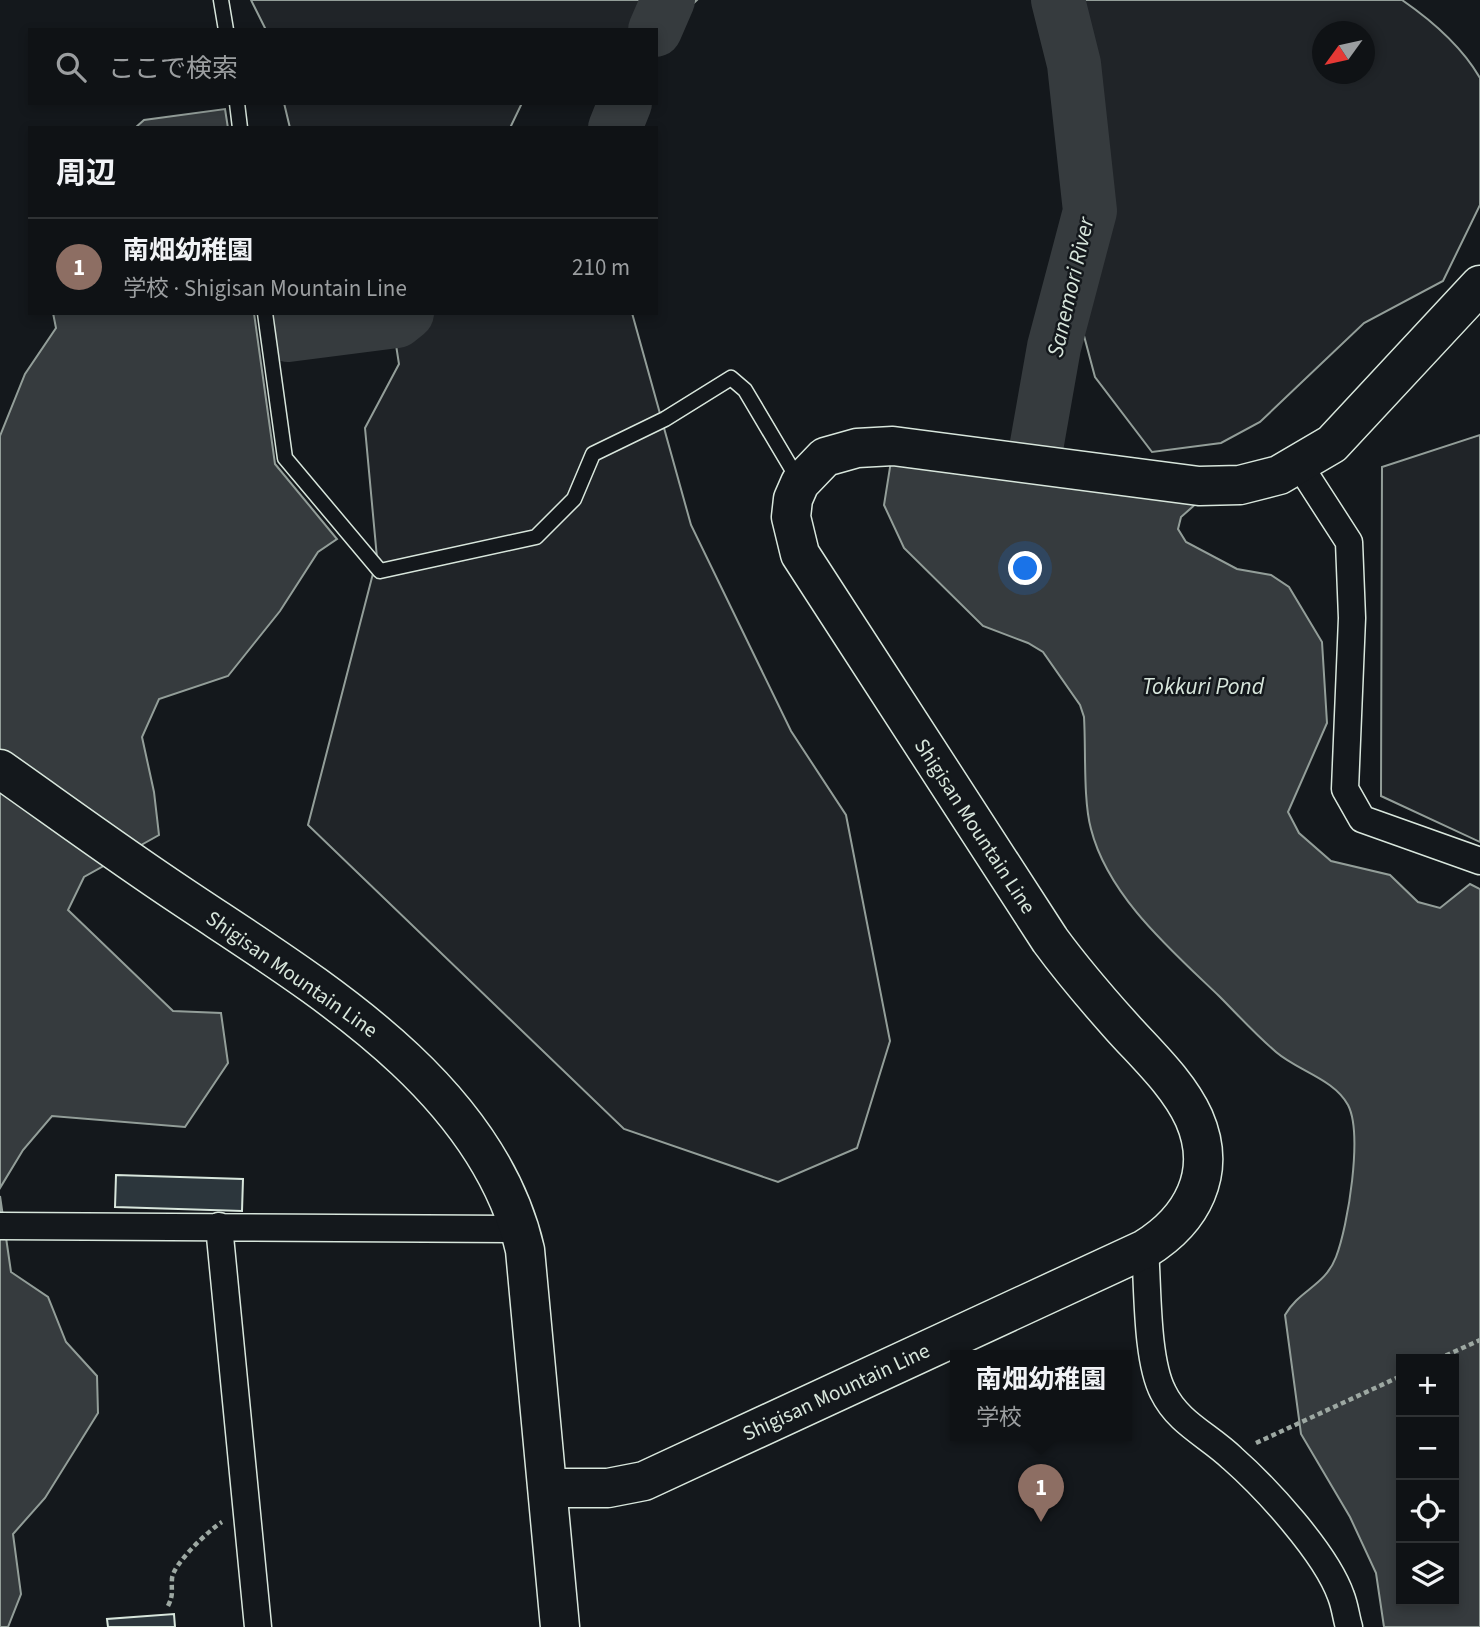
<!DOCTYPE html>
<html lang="ja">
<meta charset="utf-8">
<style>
body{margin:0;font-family:"Source Sans 3","Noto Sans JP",sans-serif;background:#181b1e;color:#f1f3f6}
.controls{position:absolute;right:21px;bottom:21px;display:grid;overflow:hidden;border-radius:0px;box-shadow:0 4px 10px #0003}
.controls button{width:63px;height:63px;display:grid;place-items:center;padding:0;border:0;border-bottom:2px solid #2f3234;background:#0f1215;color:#f1f3f6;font:35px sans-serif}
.compass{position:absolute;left:1312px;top:21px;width:63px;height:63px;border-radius:50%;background:#0f1215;box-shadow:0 4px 10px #0003;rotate:237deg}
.you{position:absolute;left:1026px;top:569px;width:24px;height:24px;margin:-18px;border:5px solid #fff;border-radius:50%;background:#1a73e8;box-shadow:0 0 0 10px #1a73e833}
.badge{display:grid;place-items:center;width:46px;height:46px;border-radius:50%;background:#ffb74d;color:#fff;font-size:23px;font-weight:700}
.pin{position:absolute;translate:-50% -58px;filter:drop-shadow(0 2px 4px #0008)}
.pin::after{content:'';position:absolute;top:37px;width:24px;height:21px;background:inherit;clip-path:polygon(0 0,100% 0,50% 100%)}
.popup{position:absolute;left:950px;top:1350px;width:182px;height:91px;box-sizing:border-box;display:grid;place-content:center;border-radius:0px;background:#0f1215;filter:drop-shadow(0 2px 5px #0005);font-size:23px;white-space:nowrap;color:#9b9ea0}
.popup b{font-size:26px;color:#f1f3f6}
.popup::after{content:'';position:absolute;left:50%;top:100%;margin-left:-14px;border:14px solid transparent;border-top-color:#0f1215}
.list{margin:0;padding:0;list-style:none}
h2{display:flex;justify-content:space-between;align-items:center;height:91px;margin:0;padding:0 28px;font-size:30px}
h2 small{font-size:23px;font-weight:400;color:#9b9ea0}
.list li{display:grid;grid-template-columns:46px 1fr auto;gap:21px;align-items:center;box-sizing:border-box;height:98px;padding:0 28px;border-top:2px solid #2f3234}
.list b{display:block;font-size:26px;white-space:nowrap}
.list p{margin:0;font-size:23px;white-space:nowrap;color:#9b9ea0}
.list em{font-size:23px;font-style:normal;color:#9b9ea0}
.icon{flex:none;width:38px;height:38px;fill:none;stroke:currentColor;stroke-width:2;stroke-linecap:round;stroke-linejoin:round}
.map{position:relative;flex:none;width:1480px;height:1627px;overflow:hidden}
.search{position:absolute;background:#0f1215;box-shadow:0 4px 10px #0003;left:28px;top:28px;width:630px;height:77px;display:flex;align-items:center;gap:18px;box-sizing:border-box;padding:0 24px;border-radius:0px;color:#9b9ea0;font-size:26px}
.panel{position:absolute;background:#0f1215;box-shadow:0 4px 10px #0003;left:28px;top:126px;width:630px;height:189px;border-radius:0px}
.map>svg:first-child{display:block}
</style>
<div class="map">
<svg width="1480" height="1627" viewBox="0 0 1480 1627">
<rect width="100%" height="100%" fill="#14181c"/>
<path fill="#202428" stroke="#939e99" stroke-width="2" fill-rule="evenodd" d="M251 0H697L666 29 656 34V30H266Z
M1065 0H1402C1431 20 1462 47 1480 78V205L1443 281 1364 323 1260 422 1221 443 1152 452 1095 377 1083 332 1093 285ZM1322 32H1364V74H1322Z
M284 103H522L510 128H290Z
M391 313H632L691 525 791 731 846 815 890 1041 857 1148 778 1182 624 1129 308 825 377 558 365 428 399 364Z
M1480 435V842L1381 796 1382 467Z"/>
<path fill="#363b3e" stroke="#939e99" stroke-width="2" fill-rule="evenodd" d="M225 109 228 128H135L144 120Z
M53 313H254L275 464 337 539 318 552 280 611 228 676 159 699 142 737 154 792 159 835 84 877 68 910 173 1011 221 1013 228 1063 185 1127 52 1116 23 1150 0 1188V436L25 374 56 328Z
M891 461 1198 502 1181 517 1178 529 1186 542 1237 569 1271 575 1289 587 1322 642 1327 723 1288 812 1299 833 1331 861 1390 875 1418 902 1440 908 1470 884 1480 889V1627H1384L1376 1573 1350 1517 1301 1434 1285 1315C1299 1290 1325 1286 1336 1257 1348 1226 1363 1134 1348 1105 1334 1079 1298 1071 1276 1052 1256 1035 1238 1015 1219 996 1171 950 1108 896 1091 829 1083 800 1086 749 1084 717L1080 705 1043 652 1028 643 983 626 904 548 884 505ZM1401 1359H1454V1601H1401Z
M0 1196 11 1272 48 1297 66 1342 97 1376 98 1413 45 1498 13 1534 21 1594 8 1627H0Z"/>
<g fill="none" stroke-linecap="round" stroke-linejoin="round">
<path stroke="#363b3e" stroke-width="54" d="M655 30 668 0
M615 128 625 103
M288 335 397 321 407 313
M1036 449 1054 347 1090 211 1074 64 1058 0"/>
</g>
<path fill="#2c363c" stroke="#d8e6dc" stroke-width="2" d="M116 1175 243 1179 242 1211 115 1207Z
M174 1614 175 1627H108L107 1619Z"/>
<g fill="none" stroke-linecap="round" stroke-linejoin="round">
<defs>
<path id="lane" d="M221 0 226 30
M237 103 240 128
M265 313 285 458 380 571 536 537 574 499 593 454 665 419 731 378 745 390 799 481"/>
<path id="street" d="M1300 466 1349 542 1352 618 1345 789 1362 819 1480 861
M0 1226 520 1229
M219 1226 258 1627
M1145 1249C1148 1287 1146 1359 1163 1392 1178 1423 1208 1435 1232 1458 1266 1488 1326 1553 1341 1596 1345 1606 1346 1617 1349 1627"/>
<path id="secondary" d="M0 769C61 812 121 856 183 897 313 984 487 1085 525 1250L560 1627
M549 1488H608L644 1481 1145 1249C1192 1220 1218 1173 1194 1118 1178 1083 1146 1054 1121 1026 1096 998 1072 970 1050 940L800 554 791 517 793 499 800 483 825 457 857 448 893 446 1199 486 1240 485 1279 475 1332 444 1480 285"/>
</defs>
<use href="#lane" stroke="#d8e6dc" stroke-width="17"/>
<use href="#street" stroke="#d8e6dc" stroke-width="29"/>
<use href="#secondary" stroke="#d8e6dc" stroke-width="41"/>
<path stroke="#9da8a2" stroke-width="4.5" stroke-dasharray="5 3.5" stroke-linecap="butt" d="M1438 1359 1480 1340
M1256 1443 1401 1376
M168 1606C174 1594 171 1591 172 1579 172 1565 209 1530 222 1522"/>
<use href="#lane" stroke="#14181c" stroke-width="14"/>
<use href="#street" stroke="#14181c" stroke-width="26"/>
<use href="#secondary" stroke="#14181c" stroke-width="38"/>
</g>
<g text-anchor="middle" stroke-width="5" stroke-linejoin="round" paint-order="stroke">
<g font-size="21" fill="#d8e6dc" stroke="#14181c">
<text transform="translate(975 826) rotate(57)" y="7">Shigisan Mountain Line</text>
<text transform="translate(292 974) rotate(35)" y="7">Shigisan Mountain Line</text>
<text transform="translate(836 1392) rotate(-25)" y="7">Shigisan Mountain Line</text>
</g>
<g font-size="23" font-style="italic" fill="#d8e6dc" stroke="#14181c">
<text transform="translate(1070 287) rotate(-77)" y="8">Sanemori River</text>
<text x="1203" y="694">Tokkuri Pond</text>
</g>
</g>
</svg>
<div class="controls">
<button>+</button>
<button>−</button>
<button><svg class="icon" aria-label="locate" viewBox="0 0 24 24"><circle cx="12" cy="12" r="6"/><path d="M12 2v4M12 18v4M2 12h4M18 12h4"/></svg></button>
<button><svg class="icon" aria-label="layers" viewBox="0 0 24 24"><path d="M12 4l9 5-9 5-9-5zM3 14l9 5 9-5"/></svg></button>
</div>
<svg class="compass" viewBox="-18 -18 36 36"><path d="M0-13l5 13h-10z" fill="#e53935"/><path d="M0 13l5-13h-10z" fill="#9b9ea0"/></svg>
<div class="you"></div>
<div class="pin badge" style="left:1041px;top:1522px;background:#8d6e63">1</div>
<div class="popup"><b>南畑幼稚園</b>学校</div>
<div class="search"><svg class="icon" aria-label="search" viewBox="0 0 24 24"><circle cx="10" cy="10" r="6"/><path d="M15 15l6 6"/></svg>ここで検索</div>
<section class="panel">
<h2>周辺<small></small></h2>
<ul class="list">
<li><span class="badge" style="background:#8d6e63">1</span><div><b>南畑幼稚園</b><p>学校 · Shigisan Mountain Line</p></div><em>210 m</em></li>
</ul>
</section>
</div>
